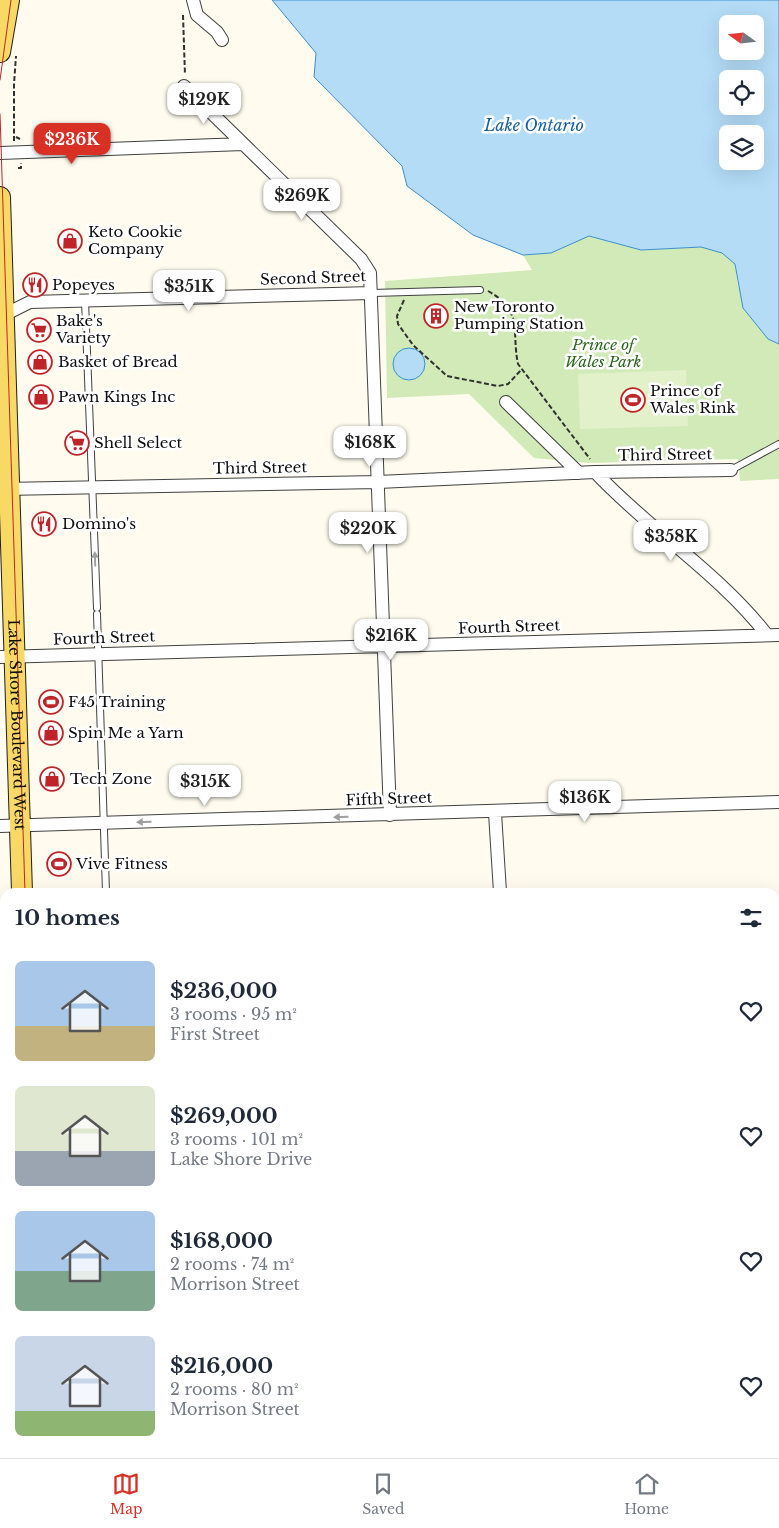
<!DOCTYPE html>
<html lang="en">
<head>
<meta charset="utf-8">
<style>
  :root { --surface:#fff; --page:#f2f2f3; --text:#1f2937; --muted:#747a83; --line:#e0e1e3; --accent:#d93025 }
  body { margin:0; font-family:"Libre Baskerville",serif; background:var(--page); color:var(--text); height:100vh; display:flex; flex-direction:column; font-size:19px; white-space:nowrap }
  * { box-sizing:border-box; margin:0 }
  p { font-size:16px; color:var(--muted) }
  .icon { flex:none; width:28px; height:28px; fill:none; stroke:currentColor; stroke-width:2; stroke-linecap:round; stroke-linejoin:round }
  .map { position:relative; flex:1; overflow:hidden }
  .side { position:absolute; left:0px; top:888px; width:780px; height:571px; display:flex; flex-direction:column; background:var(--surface); border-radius:15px 15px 0 0; box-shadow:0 5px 20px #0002 }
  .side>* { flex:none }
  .needle { width:32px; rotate:285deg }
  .buttons { position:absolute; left:719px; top:15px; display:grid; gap:10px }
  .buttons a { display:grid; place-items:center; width:45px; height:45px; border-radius:8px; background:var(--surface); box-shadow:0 5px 20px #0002; font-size:25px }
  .price { position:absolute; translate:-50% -42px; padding:0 11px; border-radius:10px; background:#fff; color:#222; font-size:16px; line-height:32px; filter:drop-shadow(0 1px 2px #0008) }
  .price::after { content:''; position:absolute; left:50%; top:30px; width:15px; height:11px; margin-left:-8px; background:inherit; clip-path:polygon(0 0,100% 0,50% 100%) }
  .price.on { background:var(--accent); color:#fff }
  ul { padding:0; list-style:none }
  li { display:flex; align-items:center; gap:15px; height:125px; padding:0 15px }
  li span { display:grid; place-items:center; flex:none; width:140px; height:100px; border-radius:8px; color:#555 }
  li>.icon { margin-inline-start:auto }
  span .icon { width:60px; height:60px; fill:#fffc; stroke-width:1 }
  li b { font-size:21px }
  h2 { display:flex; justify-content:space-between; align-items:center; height:60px; padding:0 15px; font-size:21px }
  .dock { display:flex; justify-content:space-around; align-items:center; height:70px; border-top:1px solid var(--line); background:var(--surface); font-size:14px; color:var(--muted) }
  .dock a { display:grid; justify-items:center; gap:2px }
  .dock .on { color:var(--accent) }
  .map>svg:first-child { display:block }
  .green { fill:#d1eab8 }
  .pitch { fill:#e2f1ca }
  .water { fill:#b4dcf7; stroke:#3a8fce; fill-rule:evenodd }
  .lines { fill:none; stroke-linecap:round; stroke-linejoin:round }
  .service-casing { stroke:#414141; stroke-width:8 }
  .minor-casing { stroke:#414141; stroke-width:14 }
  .secondary-casing { stroke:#303030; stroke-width:19 }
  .primary-casing { stroke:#1f1f1f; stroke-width:22 }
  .path { stroke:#303030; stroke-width:2; stroke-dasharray:5 2.5; stroke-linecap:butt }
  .service { stroke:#fff; stroke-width:6 }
  .minor { stroke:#fff; stroke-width:12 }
  .secondary { stroke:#fff8aa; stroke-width:18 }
  .primary { stroke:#f9d965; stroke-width:20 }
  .tram { stroke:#bf2528; stroke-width:1 }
  .oneway { fill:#9f9f9f }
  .labels { text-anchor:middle; stroke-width:5; stroke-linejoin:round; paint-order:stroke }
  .poi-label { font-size:15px; fill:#0e0e0e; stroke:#fff; text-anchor:start }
  .street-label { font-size:15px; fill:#0e0e0e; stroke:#fff }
  .park-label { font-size:15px; font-style:italic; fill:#2b671e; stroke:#fff }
  .water-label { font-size:16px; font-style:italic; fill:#1660a1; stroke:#fff }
</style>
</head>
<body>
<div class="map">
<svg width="779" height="1458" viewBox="0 0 779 1458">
  <rect width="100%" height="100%" fill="#fffcef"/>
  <path class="green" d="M588,236L641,250L701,247L722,253L735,264L738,285L768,339L779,344V479L740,481L738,459L588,463L534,458L469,394L387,398L385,281L532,270L523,255L552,253Z"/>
  <path class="pitch" d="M686,370L688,426L580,429L578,374Z"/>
  <path class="water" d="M272,0H779V344L768,339L743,308L735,264L722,253L701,247L641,250L589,236L551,253L523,255L473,235L407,186L402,166L314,77L316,53ZM728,24H755V51H728ZM728,79H755V106H728ZM728,134H755V161H728Z
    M393 364a16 16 0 1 1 32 0a16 16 0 1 1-32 0Z"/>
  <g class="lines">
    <g class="service-casing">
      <path id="service" d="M372,293L480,290
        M85,301L97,608
        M731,470L779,444
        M97,614L106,892
        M124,1454V1458"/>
    </g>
    <g class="minor-casing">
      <path id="minor" d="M193,0L197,15L217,32L222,40
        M184,86L361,259L370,273L390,815
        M0,153L243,144
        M0,317L30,302L372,293
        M506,402L579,473
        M595,472C648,529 720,574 767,635
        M4,489L378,482L595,472L731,470
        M0,657L779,635
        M495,813L500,892
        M0,826L779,802
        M775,970H779
        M0,994L5,993
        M775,1136H779
        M775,1309H779
        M0,1333H5
        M518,1454V1458"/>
    </g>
    <g class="secondary-casing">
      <path id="secondary" d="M0,1161L5,1160"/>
    </g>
    <g class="primary-casing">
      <g id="primary">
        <path d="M0,52L9,0"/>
        <path id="s1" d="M0,197L22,892"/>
        <path d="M40,1454L41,1458"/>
      </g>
    </g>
    <path class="path" d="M183,15L185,75
      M16,137L20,139
      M14,141V84L16,56
      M18,168H21V163
      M488,291C524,311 511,330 518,364L590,459
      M404,300L397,316L398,324L413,345L447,376L498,386L508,384L522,369"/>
    <use href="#service" class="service"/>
    <use href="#minor" class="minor"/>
    <use href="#secondary" class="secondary"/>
    <use href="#primary" class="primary"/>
    <path class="tram" d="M0,80L11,0
      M0,114L25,892
      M43,1454V1458"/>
  </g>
  <defs><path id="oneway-solid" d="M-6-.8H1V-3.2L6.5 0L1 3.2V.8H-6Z" transform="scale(1.25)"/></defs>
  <g class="oneway">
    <use href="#oneway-solid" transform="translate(95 559) rotate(-92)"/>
    <use href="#oneway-solid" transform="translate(341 817) rotate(178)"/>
    <use href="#oneway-solid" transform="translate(144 822) rotate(178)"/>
  </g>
  <defs>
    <g id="shop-ring" transform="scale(1.25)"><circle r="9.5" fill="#fff" stroke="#bf2528" stroke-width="1.5"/><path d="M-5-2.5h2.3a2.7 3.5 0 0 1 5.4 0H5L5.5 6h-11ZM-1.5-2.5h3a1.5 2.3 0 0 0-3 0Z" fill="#bf2528"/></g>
    <g id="restaurant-ring" transform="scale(1.25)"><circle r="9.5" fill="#fff" stroke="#bf2528" stroke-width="1.5"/><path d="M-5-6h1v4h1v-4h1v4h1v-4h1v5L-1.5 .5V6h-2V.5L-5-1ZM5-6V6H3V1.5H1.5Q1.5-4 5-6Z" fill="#bf2528"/></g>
    <g id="building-ring" transform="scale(1.25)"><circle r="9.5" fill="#fff" stroke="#bf2528" stroke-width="1.5"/><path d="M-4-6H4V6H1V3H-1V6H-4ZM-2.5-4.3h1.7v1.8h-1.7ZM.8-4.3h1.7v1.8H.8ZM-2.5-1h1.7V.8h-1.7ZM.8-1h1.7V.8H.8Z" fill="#bf2528"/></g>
    <g id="supermarket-ring" transform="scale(1.25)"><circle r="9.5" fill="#fff" stroke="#bf2528" stroke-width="1.5"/><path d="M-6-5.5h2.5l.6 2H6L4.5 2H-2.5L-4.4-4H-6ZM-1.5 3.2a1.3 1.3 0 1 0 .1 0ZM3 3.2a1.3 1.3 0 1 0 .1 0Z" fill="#bf2528"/></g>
    <g id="stadium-ring" transform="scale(1.25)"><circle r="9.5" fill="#fff" stroke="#bf2528" stroke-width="1.5"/><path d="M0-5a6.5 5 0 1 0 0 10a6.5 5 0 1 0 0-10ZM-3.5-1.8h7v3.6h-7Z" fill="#bf2528"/></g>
  </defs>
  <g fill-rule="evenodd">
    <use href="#shop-ring" x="70" y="241"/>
    <use href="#restaurant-ring" x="35" y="285"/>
    <use href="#building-ring" x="436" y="316"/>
    <use href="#supermarket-ring" x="39" y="330"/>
    <use href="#shop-ring" x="40" y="362"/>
    <use href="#shop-ring" x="41" y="397"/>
    <use href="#stadium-ring" x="633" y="400"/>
    <use href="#supermarket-ring" x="77" y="443"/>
    <use href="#restaurant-ring" x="44" y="524"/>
    <use href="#stadium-ring" x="51" y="702"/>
    <use href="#shop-ring" x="51" y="733"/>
    <use href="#shop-ring" x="52" y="779"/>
    <use href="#stadium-ring" x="59" y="864"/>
  </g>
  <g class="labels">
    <g class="poi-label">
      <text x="88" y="237">Keto Cookie<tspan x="88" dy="17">Company</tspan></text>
      <text x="52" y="290">Popeyes</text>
      <text x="454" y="312">New Toronto<tspan x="454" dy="17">Pumping Station</tspan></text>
      <text x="56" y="326">Bake's<tspan x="56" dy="17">Variety</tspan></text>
      <text x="58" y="367">Basket of Bread</text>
      <text x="650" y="396">Prince of<tspan x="650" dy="17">Wales Rink</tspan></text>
      <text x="58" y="402">Pawn Kings Inc</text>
      <text x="94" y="448">Shell Select</text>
      <text x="62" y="529">Domino's</text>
      <text x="68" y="707">F45 Training</text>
      <text x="68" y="738">Spin Me a Yarn</text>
      <text x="70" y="784">Tech Zone</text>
      <text x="76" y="869">Vive Fitness</text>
    </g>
    <g class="street-label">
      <text transform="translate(313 278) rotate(-2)" y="5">Second Street</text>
      <text transform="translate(665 455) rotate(-1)" y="5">Third Street</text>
      <text transform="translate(260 468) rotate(-1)" y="5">Third Street</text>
      <text transform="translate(509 627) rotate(-2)" y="5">Fourth Street</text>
      <text transform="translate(104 638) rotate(-2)" y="5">Fourth Street</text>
      <text dy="5" stroke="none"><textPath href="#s1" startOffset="528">Lake Shore Boulevard West</textPath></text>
      <text transform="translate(389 799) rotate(-2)" y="5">Fifth Street</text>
    </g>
    <g class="park-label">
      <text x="603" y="350">Prince of<tspan x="603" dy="17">Wales Park</tspan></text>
    </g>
    <g class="water-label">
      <text x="534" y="131">Lake Ontario</text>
    </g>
  </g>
</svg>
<div class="buttons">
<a><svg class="needle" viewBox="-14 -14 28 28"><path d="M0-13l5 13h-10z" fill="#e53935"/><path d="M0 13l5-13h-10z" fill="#747a83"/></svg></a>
<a><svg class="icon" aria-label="locate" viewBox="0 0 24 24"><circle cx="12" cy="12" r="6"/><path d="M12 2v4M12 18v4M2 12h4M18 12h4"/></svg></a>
<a><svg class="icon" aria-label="layers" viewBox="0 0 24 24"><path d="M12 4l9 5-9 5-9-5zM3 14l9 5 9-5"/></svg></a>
</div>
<b class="price" style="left:204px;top:125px">$129K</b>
<b class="price on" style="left:72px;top:165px">$236K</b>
<b class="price" style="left:302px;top:221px">$269K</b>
<b class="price" style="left:189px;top:312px">$351K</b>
<b class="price" style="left:370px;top:468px">$168K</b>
<b class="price" style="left:368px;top:554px">$220K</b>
<b class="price" style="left:671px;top:562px">$358K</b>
<b class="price" style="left:391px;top:661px">$216K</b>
<b class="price" style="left:205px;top:807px">$315K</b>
<b class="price" style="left:585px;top:823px">$136K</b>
<section class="side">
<h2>10 homes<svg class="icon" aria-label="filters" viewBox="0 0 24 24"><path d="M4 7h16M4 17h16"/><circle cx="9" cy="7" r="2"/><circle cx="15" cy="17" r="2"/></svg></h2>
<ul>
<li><span style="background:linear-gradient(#a9c7e8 65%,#c2b280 0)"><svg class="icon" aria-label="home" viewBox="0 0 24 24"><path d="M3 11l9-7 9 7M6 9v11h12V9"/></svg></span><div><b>$236,000</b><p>3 rooms · 95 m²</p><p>First Street</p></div><svg class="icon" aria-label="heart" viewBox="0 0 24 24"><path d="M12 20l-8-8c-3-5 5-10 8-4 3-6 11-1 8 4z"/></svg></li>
<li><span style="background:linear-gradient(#dfe7d0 65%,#9aa5b1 0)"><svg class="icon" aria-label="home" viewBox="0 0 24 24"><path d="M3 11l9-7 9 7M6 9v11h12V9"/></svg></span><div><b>$269,000</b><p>3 rooms · 101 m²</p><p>Lake Shore Drive</p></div><svg class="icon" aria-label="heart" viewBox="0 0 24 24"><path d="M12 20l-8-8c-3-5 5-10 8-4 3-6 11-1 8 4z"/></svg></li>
<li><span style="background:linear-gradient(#a9c7e8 60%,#7fa58c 0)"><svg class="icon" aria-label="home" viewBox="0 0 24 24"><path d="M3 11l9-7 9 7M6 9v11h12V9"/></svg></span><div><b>$168,000</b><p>2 rooms · 74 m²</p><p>Morrison Street</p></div><svg class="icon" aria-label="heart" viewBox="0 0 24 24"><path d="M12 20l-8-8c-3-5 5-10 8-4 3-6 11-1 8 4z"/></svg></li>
<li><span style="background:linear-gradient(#c9d6e8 75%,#8fb573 0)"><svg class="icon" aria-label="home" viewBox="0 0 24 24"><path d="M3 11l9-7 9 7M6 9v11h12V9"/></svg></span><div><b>$216,000</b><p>2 rooms · 80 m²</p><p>Morrison Street</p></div><svg class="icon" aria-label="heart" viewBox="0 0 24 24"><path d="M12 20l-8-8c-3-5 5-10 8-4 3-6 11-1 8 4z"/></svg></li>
</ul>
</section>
</div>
<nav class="dock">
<a class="on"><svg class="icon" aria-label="map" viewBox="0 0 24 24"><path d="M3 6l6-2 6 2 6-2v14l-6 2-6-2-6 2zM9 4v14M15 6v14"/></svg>Map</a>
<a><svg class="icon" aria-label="saved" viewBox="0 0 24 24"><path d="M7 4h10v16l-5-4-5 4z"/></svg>Saved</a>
<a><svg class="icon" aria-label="home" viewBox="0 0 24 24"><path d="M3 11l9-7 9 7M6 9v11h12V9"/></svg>Home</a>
</nav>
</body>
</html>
